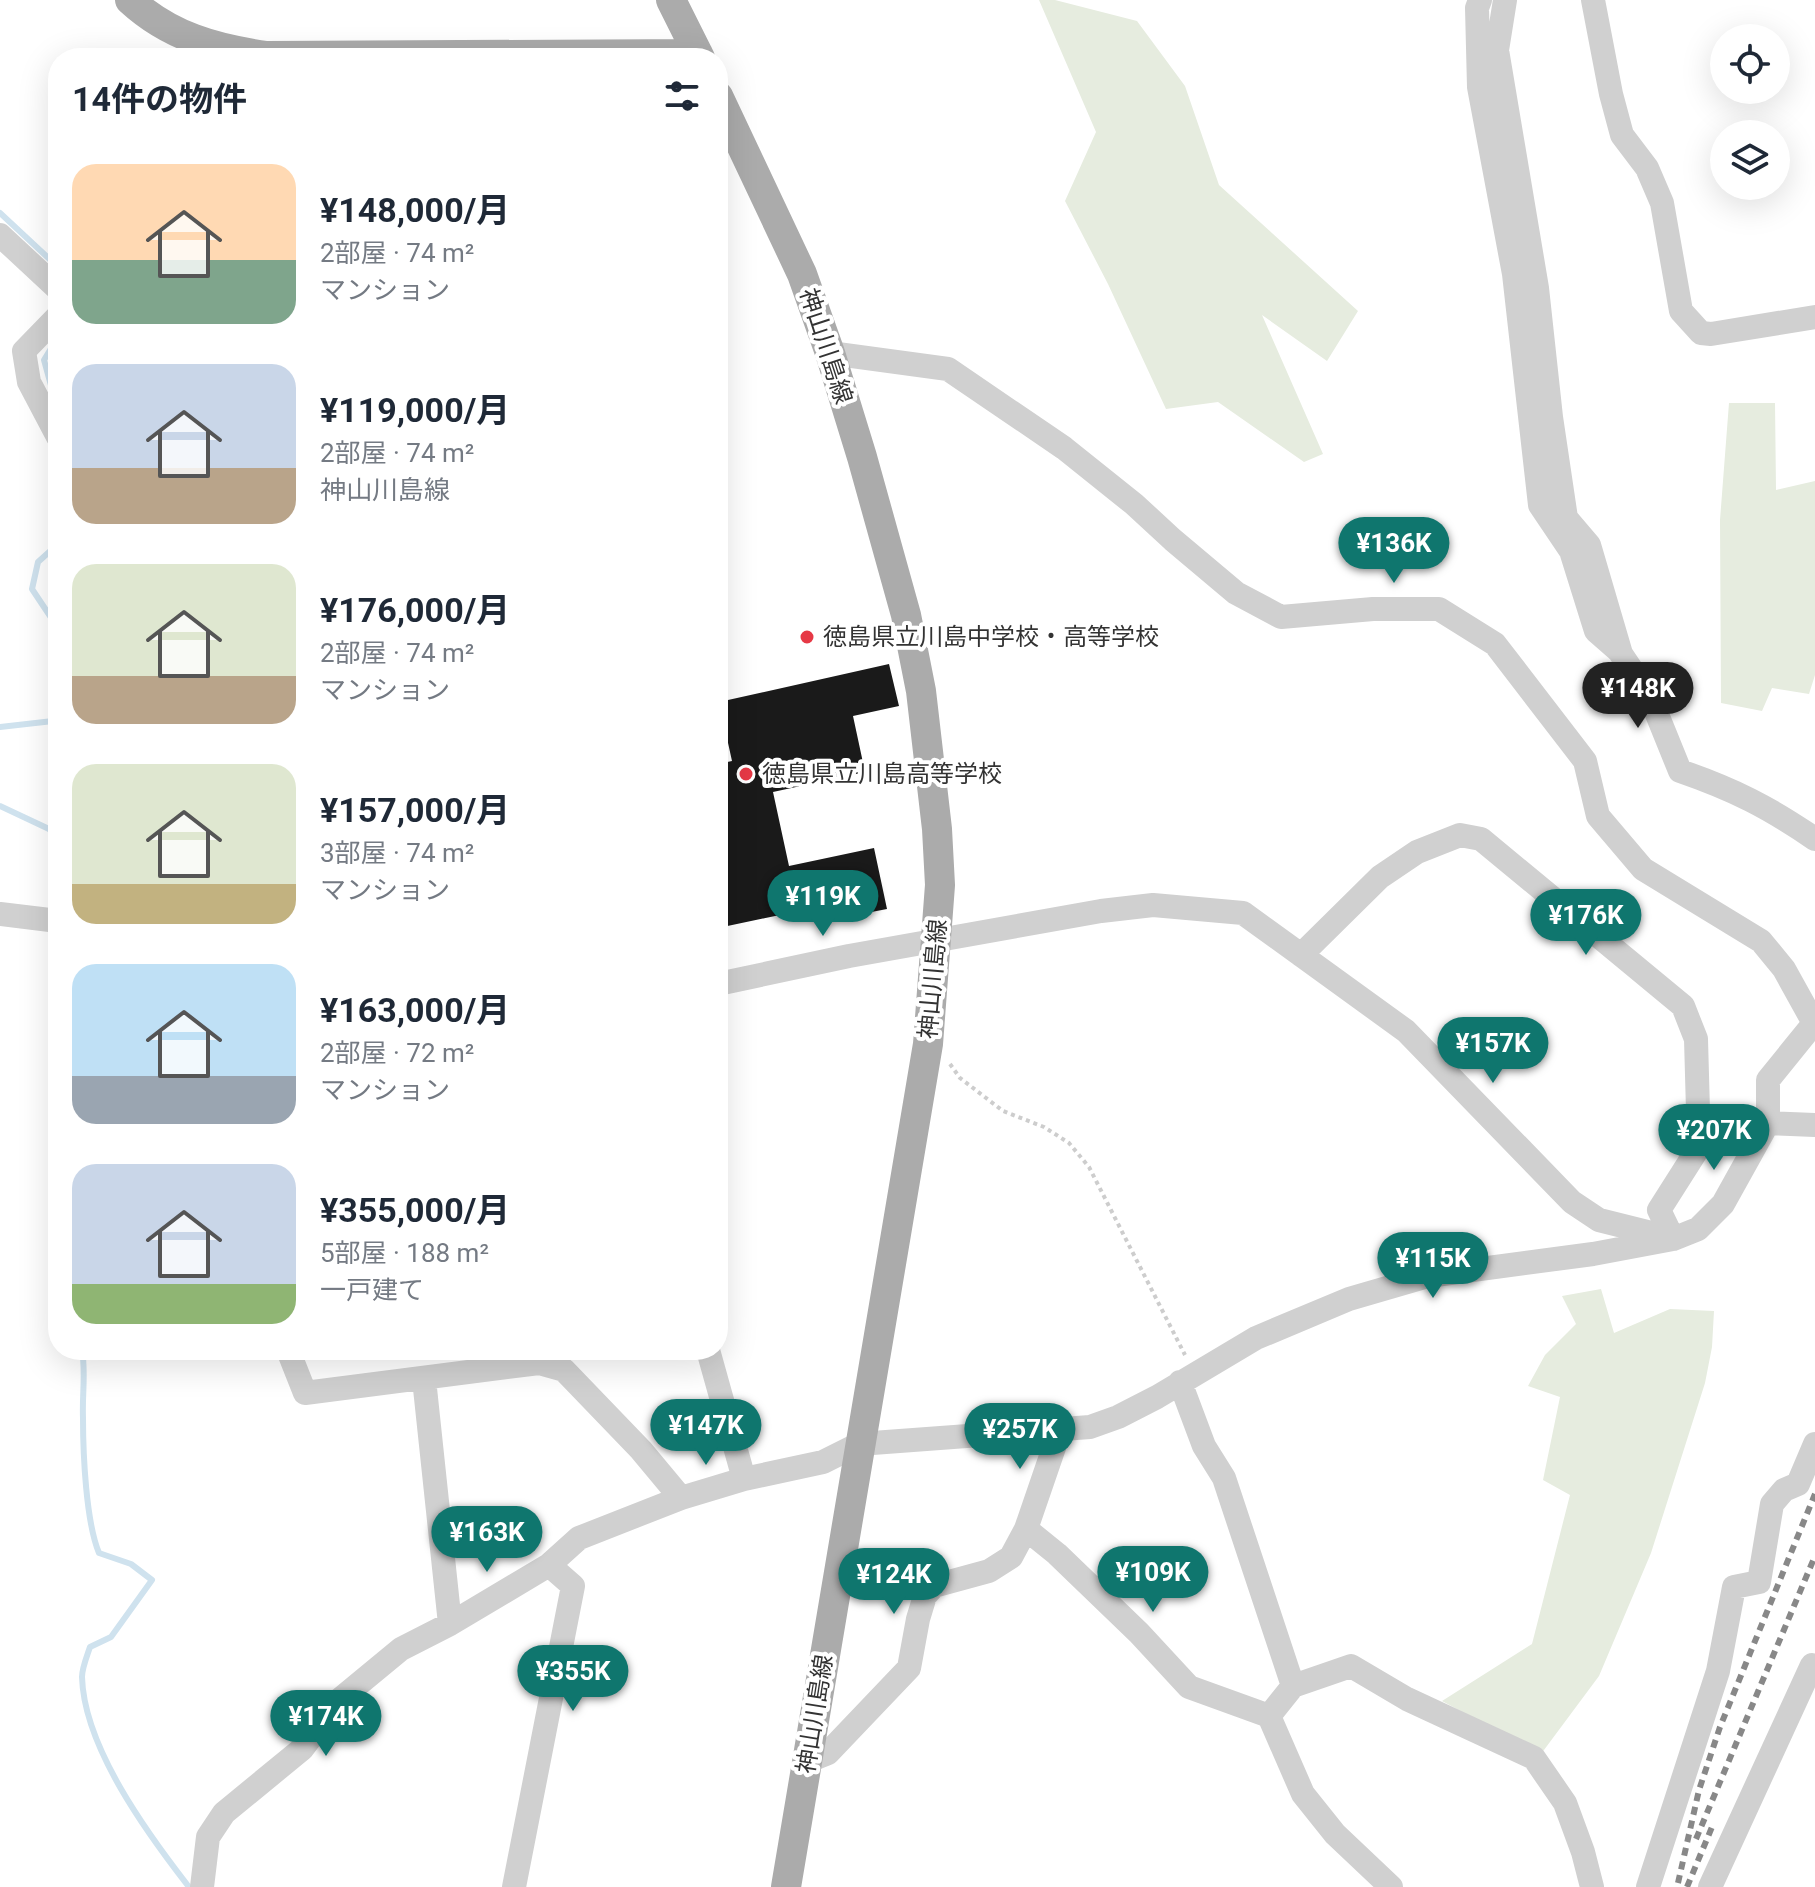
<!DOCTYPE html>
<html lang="ja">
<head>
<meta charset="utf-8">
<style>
  :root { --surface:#fff; --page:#f6f6f7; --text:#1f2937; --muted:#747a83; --accent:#0f766e }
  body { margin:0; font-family:Roboto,"Noto Sans JP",sans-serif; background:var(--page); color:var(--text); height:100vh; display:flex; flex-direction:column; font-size:30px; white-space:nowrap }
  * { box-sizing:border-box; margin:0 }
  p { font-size:26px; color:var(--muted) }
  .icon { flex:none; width:44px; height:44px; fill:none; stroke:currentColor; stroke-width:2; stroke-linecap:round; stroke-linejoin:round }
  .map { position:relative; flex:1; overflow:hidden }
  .sheet { position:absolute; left:48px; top:48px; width:680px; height:1312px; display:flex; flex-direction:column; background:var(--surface); border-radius:32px; box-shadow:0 8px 32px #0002 }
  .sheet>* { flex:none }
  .fabs { position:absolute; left:1710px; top:24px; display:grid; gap:16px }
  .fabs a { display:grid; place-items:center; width:80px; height:80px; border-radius:50%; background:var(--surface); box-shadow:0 8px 32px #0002; font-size:40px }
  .price { position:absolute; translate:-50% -68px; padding:0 18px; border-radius:28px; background:var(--accent); color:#fff; font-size:26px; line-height:52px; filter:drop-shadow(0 2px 4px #0008) }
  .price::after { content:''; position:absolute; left:50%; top:48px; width:24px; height:18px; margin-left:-12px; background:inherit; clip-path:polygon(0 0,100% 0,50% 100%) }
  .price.active { background:#222; color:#fff }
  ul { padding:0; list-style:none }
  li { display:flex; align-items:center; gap:24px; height:200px; padding:0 24px }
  li span { display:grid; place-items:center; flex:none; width:224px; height:160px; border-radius:24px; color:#555 }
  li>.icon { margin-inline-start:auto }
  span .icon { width:96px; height:96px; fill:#fffc; stroke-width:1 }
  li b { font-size:34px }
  h2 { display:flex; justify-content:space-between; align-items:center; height:96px; padding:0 24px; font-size:34px }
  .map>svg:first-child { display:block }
  .green { fill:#e6ecdf }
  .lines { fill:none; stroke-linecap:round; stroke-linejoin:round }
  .stream { stroke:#cfe2ee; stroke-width:6 }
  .building { fill:#1a1a1a }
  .path { stroke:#cdcdcd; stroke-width:4; stroke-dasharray:4 4; stroke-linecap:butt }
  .minor { stroke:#d0d0d0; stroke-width:24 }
  .major { stroke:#ababab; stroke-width:30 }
  .rail { stroke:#888; stroke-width:6; stroke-dasharray:8 6; stroke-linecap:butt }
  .poi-dot { fill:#e63946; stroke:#fff; stroke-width:3 }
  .labels { text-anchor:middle; stroke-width:8; stroke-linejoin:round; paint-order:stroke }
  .street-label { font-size:24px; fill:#333; stroke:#fff }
  .poi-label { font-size:24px; fill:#333; stroke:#fff; text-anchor:start }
</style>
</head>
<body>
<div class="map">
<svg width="1815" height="1887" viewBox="0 0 1815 1887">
  <rect width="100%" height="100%" fill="#fff"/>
  <path class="green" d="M1039,0H1055L1137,21L1185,86L1219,185L1358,311L1327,361L1262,315L1323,454L1304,462L1218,402L1166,409L1108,284L1065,201L1096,132Z
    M1729,403H1775L1776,490L1815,481V675L1809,694L1772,688L1762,711L1721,703L1720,520Z
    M1601,1289L1614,1333L1670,1309L1714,1311L1712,1347L1705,1383L1651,1553L1599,1676L1541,1754L1442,1701L1532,1644L1570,1495L1543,1480L1560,1397L1528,1386L1545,1355L1576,1324L1562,1296Z"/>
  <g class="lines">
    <path class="stream" d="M0,213L58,267
      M58,337L44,360L52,389L58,400
      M58,544L38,562L32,589L58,628
      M0,727L53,721L58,717
      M0,806L49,829L58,839
      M82,1350C86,1373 82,1394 83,1418C83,1454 86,1522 99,1553L131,1564L152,1580L111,1637L90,1647C87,1656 82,1668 82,1677C84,1747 147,1833 189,1887"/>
  </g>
  <path class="building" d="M889,664L899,706L853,716L865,772L773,792L789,866L874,848L887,909L835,919L832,904L718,928V881L721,880L718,864V764L732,761L719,702Z"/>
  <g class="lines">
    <path class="path" d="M950,1064L960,1078L1003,1111L1044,1127L1069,1143L1089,1167L1185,1355"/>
    <path class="minor" d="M1480,0L1477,8L1479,87L1514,274L1540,505L1571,551L1596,631L1620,652
      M1505,0L1497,50L1537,288L1551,417L1566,518L1589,545L1621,654L1650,697L1680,771C1735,790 1768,807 1815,839
      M1593,0L1611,94L1622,135L1647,168L1662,203L1681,311L1701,333L1711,334L1815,317
      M0,235L58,289
      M58,316L24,351L29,382L58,437
      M830,353L948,369L1064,448L1134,504L1173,540L1236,593L1281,617L1373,609H1439L1495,644L1585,761L1598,816L1643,869L1761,941L1784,969L1815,1025
      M0,914L58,921
      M1301,955L1380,877L1417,852L1460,835L1481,839L1683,1006L1696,1039L1699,1147L1659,1210L1673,1239
      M718,984L849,956L1101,911L1153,905L1243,913L1406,1031L1572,1202L1599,1220L1663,1236
      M1768,1123L1815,1125
      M288,1350L305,1393L539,1363L564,1370L641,1450L681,1498
      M708,1350L744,1479
      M424,1379L450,1624
      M1180,1382L1204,1446L1224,1478L1293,1686
      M1026,1529L1057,1554L1139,1633L1189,1687L1269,1716L1303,1794L1335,1834L1391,1887
      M1269,1716L1293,1686L1351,1666L1407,1699L1534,1758L1565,1803L1583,1852L1592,1887
      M808,1761L828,1753L909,1668L918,1619L925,1596L934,1586L989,1571L1011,1557L1026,1529L1060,1430
      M202,1887L208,1837L224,1813L302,1749L338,1701L401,1649L450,1624L549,1565L579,1538L681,1498L744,1479L823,1462L859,1444L1090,1427L1118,1417L1157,1397L1256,1338L1349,1299L1428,1276L1593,1254L1673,1239L1698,1229L1723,1204L1768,1123V1080L1815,1022
      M514,1887L573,1586L549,1565
      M1648,1887L1718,1671L1734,1587L1759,1582L1772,1504L1784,1490L1798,1484L1815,1444
      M1710,1887L1812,1665L1815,1666"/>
    <path class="major" d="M130,0C169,36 215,49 267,56L698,54
      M671,0L700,58
      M718,96L802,274L830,353L862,457L906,615L921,691L937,829L940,885L928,1044L786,1887"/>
    <path class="rail" d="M1696,1839L1815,1556
      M1678,1883L1699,1790L1720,1727L1815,1494
      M1687,1887L1712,1827"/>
  </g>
  <g class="poi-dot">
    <circle cx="807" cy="637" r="8"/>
    <circle cx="746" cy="774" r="8"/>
  </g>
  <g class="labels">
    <g class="street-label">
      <text transform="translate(826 346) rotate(72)" y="8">神山川島線</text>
      <text transform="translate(933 979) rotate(-85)" y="8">神山川島線</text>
      <text transform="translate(815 1714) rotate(-81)" y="8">神山川島線</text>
    </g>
    <g class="poi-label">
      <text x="823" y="645">徳島県立川島中学校・高等学校</text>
      <text x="762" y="782">徳島県立川島高等学校</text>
    </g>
  </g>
</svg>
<div class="fabs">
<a><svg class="icon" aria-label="locate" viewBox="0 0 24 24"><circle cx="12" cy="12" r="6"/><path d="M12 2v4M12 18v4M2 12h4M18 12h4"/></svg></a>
<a><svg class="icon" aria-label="layers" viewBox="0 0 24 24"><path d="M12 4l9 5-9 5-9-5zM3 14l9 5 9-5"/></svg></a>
</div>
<b class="price" style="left:1394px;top:585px">¥136K</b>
<b class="price active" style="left:1638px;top:730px">¥148K</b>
<b class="price" style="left:823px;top:938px">¥119K</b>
<b class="price" style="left:1586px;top:957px">¥176K</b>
<b class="price" style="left:1493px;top:1085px">¥157K</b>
<b class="price" style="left:1714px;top:1172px">¥207K</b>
<b class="price" style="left:1433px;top:1300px">¥115K</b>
<b class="price" style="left:706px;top:1467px">¥147K</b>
<b class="price" style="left:1020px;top:1471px">¥257K</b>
<b class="price" style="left:487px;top:1574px">¥163K</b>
<b class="price" style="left:1153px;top:1614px">¥109K</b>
<b class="price" style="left:894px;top:1616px">¥124K</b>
<b class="price" style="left:573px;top:1713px">¥355K</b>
<b class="price" style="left:326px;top:1758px">¥174K</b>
<section class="sheet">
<h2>14件の物件<svg class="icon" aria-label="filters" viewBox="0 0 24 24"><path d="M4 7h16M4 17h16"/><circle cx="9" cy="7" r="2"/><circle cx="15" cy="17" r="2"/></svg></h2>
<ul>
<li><span style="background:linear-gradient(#ffd9b3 60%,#7fa58c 0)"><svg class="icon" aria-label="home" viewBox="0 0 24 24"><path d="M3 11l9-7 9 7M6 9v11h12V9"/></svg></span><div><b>¥148,000/月</b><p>2部屋 · 74 m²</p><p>マンション</p></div></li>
<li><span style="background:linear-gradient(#c9d6e8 65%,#b9a48a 0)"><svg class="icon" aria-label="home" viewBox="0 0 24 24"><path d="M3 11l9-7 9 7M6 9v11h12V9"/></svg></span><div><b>¥119,000/月</b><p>2部屋 · 74 m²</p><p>神山川島線</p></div></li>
<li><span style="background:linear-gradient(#dfe7d0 70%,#b9a48a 0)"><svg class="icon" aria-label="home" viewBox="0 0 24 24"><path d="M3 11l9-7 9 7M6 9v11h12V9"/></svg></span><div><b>¥176,000/月</b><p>2部屋 · 74 m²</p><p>マンション</p></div></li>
<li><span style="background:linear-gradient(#dfe7d0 75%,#c2b280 0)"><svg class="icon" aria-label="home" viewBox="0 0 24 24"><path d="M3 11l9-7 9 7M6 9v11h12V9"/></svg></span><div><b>¥157,000/月</b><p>3部屋 · 74 m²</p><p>マンション</p></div></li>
<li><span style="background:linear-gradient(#bfe0f5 70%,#9aa5b1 0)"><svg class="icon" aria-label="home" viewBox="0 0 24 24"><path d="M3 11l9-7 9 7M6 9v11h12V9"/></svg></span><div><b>¥163,000/月</b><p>2部屋 · 72 m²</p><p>マンション</p></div></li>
<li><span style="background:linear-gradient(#c9d6e8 75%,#8fb573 0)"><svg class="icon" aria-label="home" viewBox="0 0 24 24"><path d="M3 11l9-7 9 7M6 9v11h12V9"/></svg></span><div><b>¥355,000/月</b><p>5部屋 · 188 m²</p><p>一戸建て</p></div></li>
</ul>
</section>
</div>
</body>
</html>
